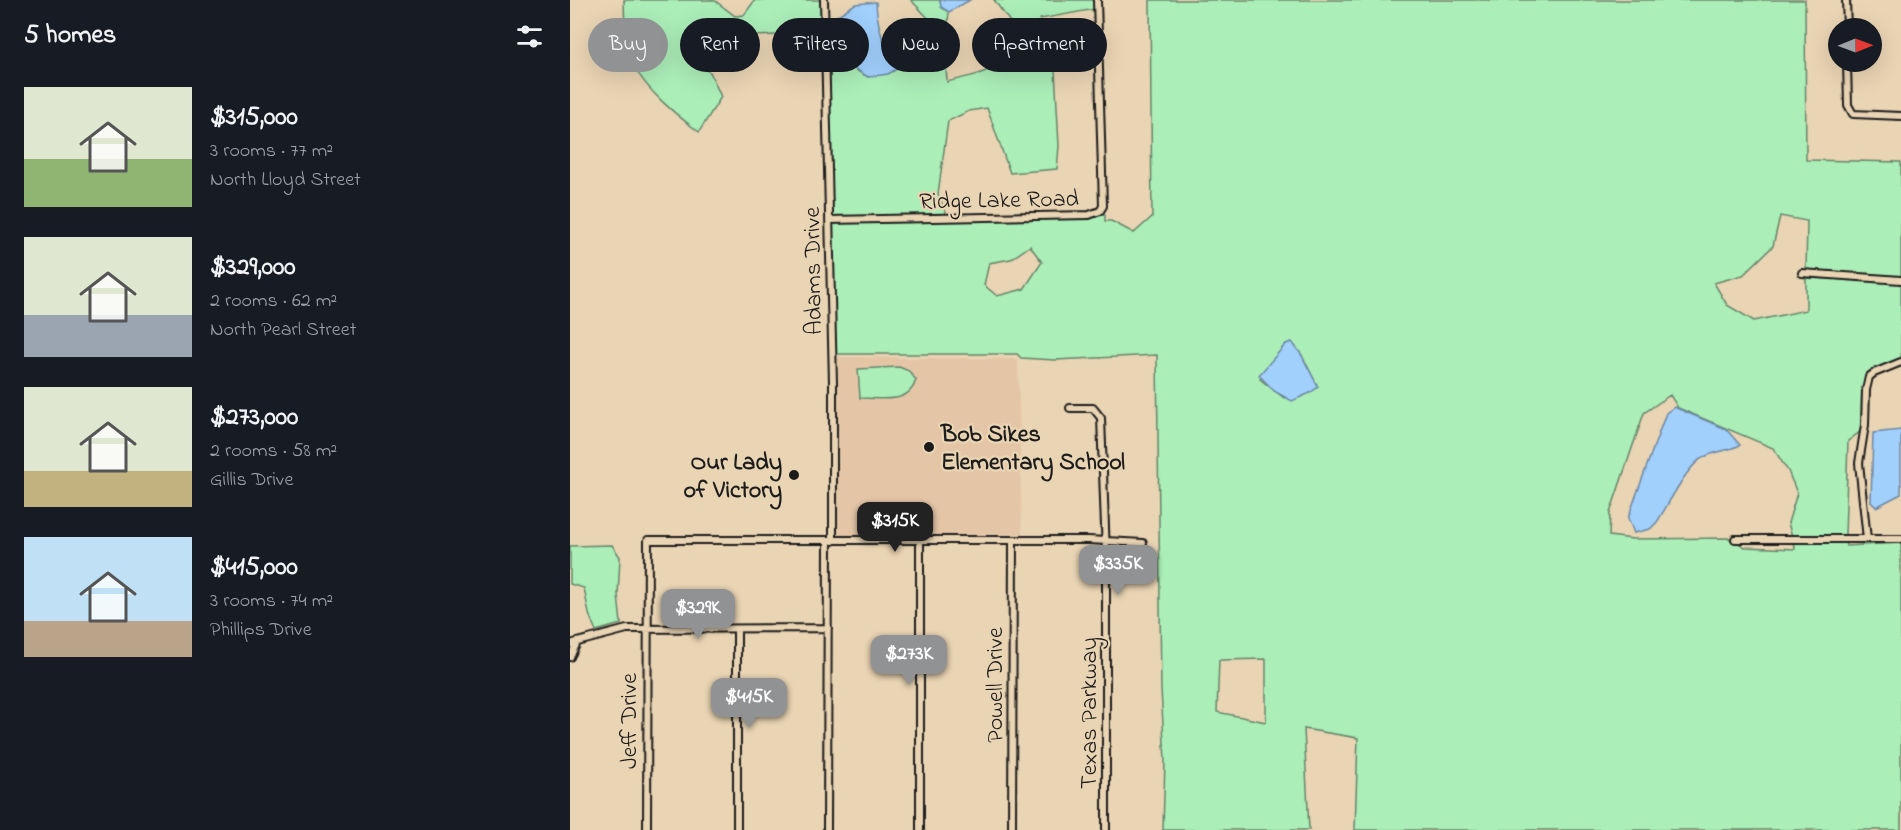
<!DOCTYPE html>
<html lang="en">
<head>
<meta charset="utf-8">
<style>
  :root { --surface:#171b24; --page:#242831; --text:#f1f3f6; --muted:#9ea1a6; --accent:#919294 }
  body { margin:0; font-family:"Indie Flower",sans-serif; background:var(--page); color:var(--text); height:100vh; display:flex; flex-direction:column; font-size:22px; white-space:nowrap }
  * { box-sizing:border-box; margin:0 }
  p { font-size:20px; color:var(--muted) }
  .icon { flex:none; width:33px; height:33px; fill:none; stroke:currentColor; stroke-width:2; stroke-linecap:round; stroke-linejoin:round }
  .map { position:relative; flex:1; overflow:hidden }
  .drawer { display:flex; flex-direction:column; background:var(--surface); width:570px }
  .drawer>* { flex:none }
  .banner { position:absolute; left:18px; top:18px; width:570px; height:54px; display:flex; gap:12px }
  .needle { width:39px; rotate:89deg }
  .fabs { position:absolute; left:1258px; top:18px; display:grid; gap:12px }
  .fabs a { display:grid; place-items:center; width:54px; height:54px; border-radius:50%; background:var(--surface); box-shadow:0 6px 24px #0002; font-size:30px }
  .price { position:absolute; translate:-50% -51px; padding:0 14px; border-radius:12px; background:var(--accent); color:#fff; font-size:20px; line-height:39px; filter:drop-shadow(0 2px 3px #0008) }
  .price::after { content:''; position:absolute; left:50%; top:36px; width:18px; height:14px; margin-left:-9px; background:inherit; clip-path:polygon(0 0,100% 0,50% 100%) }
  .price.current { background:#222; color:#fff }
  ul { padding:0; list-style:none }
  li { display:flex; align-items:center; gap:18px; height:150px; padding:0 24px }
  li span { display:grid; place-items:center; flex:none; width:168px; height:120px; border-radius:0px; color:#555 }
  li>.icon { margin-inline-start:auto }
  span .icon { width:72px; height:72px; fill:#fffc; stroke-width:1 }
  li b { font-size:26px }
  h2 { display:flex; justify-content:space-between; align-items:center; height:72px; padding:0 24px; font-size:26px }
  .pill { padding:0 21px; border-radius:27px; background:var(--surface); box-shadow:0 6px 24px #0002; font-size:21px; line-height:54px }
  .pill.current { background:var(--accent); color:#fff }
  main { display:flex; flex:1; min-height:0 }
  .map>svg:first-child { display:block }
  .built { fill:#e4c6a7 }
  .green { fill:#abeeb8; stroke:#64856a; stroke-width:1.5; fill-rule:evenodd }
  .water { fill:#a1d0fd; stroke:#6c88a3; stroke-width:1.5 }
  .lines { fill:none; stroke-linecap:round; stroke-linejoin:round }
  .minor-casing { stroke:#1c1c1c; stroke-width:10 }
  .minor { stroke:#e9d4b3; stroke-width:6 }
  .poi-dot { fill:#1c1c1c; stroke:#e9d4b3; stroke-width:2 }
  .labels { text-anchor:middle; stroke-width:4.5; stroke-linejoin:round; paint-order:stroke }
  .street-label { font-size:24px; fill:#1c1c1c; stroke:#e9d4b3 }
  .poi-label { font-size:24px; font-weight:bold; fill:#1c1c1c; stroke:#e9d4b3; text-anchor:start }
</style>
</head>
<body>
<main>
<section class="drawer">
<h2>5 homes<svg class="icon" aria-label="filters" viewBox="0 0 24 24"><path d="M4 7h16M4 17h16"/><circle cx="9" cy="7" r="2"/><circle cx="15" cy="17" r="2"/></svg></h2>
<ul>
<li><span style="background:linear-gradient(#dfe7d0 60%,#8fb573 0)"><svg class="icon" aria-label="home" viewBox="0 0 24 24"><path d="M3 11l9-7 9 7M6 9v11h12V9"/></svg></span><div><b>$315,000</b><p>3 rooms · 77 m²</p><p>North Lloyd Street</p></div></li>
<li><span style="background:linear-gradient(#dfe7d0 65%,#9aa5b1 0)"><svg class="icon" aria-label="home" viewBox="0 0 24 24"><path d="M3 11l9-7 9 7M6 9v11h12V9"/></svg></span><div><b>$329,000</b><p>2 rooms · 62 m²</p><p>North Pearl Street</p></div></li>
<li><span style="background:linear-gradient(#dfe7d0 70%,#c2b280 0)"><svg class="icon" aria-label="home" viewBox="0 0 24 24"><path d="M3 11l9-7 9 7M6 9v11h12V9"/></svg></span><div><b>$273,000</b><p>2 rooms · 58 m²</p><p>Gillis Drive</p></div></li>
<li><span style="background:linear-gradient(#bfe0f5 70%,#b9a48a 0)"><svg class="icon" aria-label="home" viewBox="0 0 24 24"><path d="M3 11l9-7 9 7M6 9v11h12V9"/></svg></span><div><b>$415,000</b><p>3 rooms · 74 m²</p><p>Phillips Drive</p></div></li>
</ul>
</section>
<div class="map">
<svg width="1331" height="830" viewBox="0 0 1331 830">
  <rect width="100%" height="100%" fill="#e9d4b3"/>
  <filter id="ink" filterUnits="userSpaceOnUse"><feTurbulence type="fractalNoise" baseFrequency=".0167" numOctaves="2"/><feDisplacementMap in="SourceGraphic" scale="12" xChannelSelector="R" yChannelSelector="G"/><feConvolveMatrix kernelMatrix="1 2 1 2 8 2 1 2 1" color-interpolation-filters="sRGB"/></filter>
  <g filter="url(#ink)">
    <path class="built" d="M268,357L448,359L452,534L267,536Z"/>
    <path class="green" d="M54,0H144L165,16L174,15L185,0H251L252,33L137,38L119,62L140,72L151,97L129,132C105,114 78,92 63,65C53,47 55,20 54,0Z
      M341,0H370L371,7L379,12L375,49L377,82C421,71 422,74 451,37L424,0H524L525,9L470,19L471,41L485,69L489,146L487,169L440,173L417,108L399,111L378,121L368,194L377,215L262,217L259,62L268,60L298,77L327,69L321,60L346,48L362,22Z
      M580,0H1235L1236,160L1331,162V277L1236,272L1237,221L1210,216L1203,246L1173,275L1144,283L1157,305L1184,321L1236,310V278L1331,282V358C1323,366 1314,364 1305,369C1285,380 1294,412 1291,431L1278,441L1275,536H1222L1218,523L1227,493L1218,471L1203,448L1108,408L1100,395L1074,413L1040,513L1039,536L1063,539L1159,538L1175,547L1225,549L1224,541H1275L1276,546L1331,543V830H785L788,738L734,729L739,830H593L595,761L591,689L587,355L485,360L451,358L447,354H268L265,357L262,223L535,215V221H541L564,233L582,217ZM460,246L472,262L454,289L427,296L414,285L419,263L441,259ZM722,343L731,354L748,387L714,398L690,379L716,344ZM696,659V722L647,712L649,660Z
      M329,367L339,371L346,380C339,405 312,398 290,398L288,369Z
      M42,545L50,557L48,595L51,624L26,631L19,614L14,588L0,584V546Z"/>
    <path class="water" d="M370,0H400L379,12L371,7Z
      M306,2C307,27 314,48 327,69L318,74L298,77L280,66L262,35L265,17L285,4Z
      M722,342L731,354L748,387L740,393L722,401L704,391L689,375L716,344Z
      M1104,407L1156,429L1170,445C1158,451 1146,451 1134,457C1117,465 1099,504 1087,522L1080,529L1064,533L1058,518L1096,413Z
      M1331,430V494L1306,507L1301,502L1303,433Z"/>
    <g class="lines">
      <g class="minor-casing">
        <path id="minor" d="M254,0L263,383V541
          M1276,0L1277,28
          M1277,62L1278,105L1283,114L1331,116
          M259,220L519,215L530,211L533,206L527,0
          M1232,273L1331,280
          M500,408H523L531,418L536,554V830
          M1165,539H1331
          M1297,539L1289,463L1295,425L1296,390L1299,377L1304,373L1331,362
          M0,644L57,629L258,628
          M0,657L7,643
          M77,830L78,540H518L573,543
          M167,830V629
          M257,830L258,541
          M350,830V541
          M442,830L443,540"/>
      </g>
      <use href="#minor" class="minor"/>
    </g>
  </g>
  <g class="poi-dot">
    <circle cx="359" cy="447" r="6"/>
    <circle cx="224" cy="475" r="6"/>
  </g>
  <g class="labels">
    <g class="street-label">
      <text transform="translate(429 199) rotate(-1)" y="8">Ridge Lake Road</text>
      <text transform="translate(242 271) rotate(-91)" y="8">Adams Drive</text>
      <text transform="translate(424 685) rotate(-90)" y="8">Powell Drive</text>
      <text transform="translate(518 713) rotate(-90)" y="8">Texas Parkway</text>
      <text transform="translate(58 721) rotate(-90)" y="8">Jeff Drive</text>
    </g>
    <g class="poi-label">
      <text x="371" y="441">Bob Sikes<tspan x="371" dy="28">Elementary School</tspan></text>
      <text x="212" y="469" text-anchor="end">Our Lady<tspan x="212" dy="28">of Victory</tspan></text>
    </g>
  </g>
</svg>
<div class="fabs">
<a><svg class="needle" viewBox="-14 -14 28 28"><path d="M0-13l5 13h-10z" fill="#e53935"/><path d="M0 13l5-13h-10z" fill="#9ea1a6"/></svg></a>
</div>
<b class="price current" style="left:325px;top:553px">$315K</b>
<b class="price" style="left:548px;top:596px">$335K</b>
<b class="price" style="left:128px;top:640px">$329K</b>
<b class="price" style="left:339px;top:686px">$273K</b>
<b class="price" style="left:179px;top:729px">$415K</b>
<div class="banner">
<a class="pill current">Buy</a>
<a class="pill">Rent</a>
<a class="pill">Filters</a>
<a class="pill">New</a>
<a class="pill">Apartment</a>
</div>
</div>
</main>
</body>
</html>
